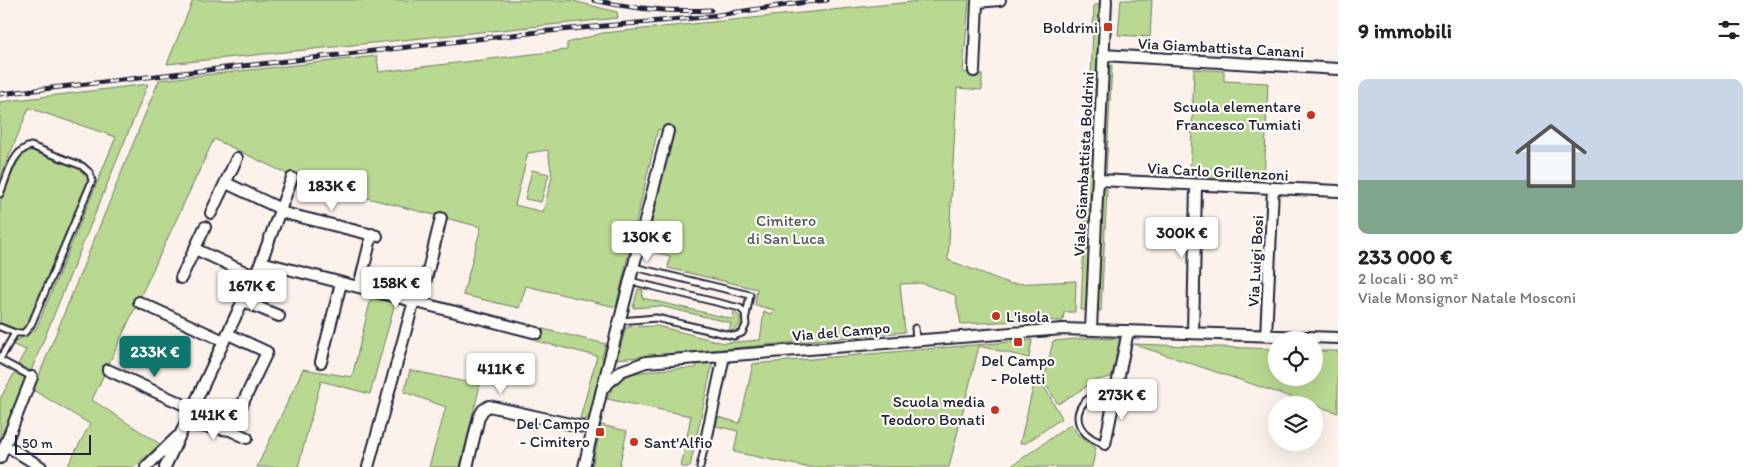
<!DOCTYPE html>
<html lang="it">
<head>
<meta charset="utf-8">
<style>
  :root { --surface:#fff; --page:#f2f2f2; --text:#222; --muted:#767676; --line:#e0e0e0; --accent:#0f766e }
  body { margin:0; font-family:Itim,sans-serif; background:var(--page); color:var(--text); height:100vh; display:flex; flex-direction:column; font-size:19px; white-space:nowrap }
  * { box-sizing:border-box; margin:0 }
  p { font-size:16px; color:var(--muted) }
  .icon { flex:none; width:28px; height:28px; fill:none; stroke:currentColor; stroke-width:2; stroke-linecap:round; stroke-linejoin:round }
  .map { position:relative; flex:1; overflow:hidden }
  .details { display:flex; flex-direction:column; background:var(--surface); width:425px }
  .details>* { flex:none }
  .tools { position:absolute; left:1268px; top:331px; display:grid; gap:10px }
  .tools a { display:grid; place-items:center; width:55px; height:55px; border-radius:50%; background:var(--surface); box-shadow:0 5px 20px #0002; font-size:25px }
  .scale { position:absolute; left:15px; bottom:12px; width:76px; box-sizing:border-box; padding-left:5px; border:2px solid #22223b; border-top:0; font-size:14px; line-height:18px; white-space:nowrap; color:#22223b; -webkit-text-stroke:4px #fdfcf7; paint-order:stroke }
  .price { position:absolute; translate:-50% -42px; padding:0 11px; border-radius:5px; background:#fff; color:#222; font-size:16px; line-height:32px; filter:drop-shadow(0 1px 2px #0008) }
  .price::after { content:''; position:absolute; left:50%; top:30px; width:15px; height:11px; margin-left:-8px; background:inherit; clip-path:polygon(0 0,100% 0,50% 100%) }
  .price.current { background:var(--accent); color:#fff }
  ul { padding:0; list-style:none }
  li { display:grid; align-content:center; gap:10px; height:265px; padding:0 20px }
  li+li { border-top:1px solid var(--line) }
  li span { display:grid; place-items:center; height:155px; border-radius:10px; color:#555 }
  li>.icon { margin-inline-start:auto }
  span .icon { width:90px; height:90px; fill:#fffc; stroke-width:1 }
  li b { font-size:21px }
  h2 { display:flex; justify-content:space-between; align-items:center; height:60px; padding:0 20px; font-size:21px }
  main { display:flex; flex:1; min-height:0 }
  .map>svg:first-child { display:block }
  .green { fill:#b9d891; stroke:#6e7d66; fill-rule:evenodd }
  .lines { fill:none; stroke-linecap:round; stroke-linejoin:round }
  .lane-casing { stroke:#22223b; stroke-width:9 }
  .street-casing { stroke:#22223b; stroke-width:14 }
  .lane { stroke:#fdfcf7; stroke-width:5 }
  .street { stroke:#fdfcf7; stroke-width:10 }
  .rail-casing { stroke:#22223b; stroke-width:5 }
  .rail { stroke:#fdfcf7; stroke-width:3; stroke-dasharray:9; stroke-linecap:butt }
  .poi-dot { fill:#c8321e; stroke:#fdfcf7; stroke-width:2 }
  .labels { text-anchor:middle; stroke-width:4.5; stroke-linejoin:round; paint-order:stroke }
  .poi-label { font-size:16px; fill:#22223b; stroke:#fdfcf7; text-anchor:end }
  .street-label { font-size:16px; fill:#22223b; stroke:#fdfcf7 }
  .park-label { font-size:16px; fill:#4f5955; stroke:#fdfcf7 }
</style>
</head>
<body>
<main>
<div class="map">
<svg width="1338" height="467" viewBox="0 0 1338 467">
  <rect width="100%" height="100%" fill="#fcf2eb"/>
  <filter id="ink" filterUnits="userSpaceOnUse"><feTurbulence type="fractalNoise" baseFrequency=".02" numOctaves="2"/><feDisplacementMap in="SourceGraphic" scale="10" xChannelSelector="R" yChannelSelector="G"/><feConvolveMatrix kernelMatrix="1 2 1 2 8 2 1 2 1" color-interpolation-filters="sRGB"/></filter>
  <g filter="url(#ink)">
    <path class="green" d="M193,0H569L617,12L618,18L167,64Z
      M931,0H969L963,72L982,74V90L957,88L948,260L1011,284L1076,281L1075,312H1064L1063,321L1036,320L961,324L955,295L921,283L900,284L905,332L617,359L626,327L657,326L724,343L760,340L764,312L772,314L774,310L755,305L757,289L668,268L670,256L645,250L673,134L658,129L616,307L526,286L519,308L463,295L481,227L304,182L214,139L92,400L160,444L135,467H67L90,424L33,390L159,80L377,56L379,72L567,50V43L603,33ZM548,150L552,177L543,212L515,205L528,153Z
      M1121,0H1152L1150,37L1118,35Z
      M1094,5H1101L1097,103H1090Z
      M1104,64L1112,65L1106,174H1100Z
      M1194,69L1224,71V81L1268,83L1264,184L1190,180Z
      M148,84L31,371L17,366L26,350L11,344L36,329L116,137L29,108L0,178V102Z
      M1088,146H1095L1091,226H1084Z
      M30,149L81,169L87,175L89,181L28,323L22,330H15L0,323V202L20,155L25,150Z
      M532,170L549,174L541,202L525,199Z
      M1099,189H1107L1101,311H1094Z
      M1084,239H1092L1088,310H1081Z
      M638,289L643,290L642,298L732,319L734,312L740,317V325L733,331H729L731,323L660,306L633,308Z
      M371,298L395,303L370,394L321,381L298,467H257L303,369L352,377Z
      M539,328L606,344L602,357L604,368L592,412L587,419L579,422L597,356L536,341Z
      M1089,338L1123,339L1111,377L1097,380L1058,404L1044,382L1053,341Z
      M1032,340L1029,358L979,346L949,467H806L734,452L738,431L716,426L718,417L740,423L753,364Z
      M1133,344L1276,349V378H1314V351H1338V413Z
      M713,361L690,467H681L691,416L607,399C611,390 616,382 625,377C639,369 678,369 696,368L697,362Z
      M410,370L480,385L460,467H429L446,407L404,392Z
      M15,372L27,379L0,449V399Z
      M1034,383H1042L1062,418L1026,443H1020Z
      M1071,424L1079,436L1096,448L1092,467H1010Z
      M601,425L627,431L619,467H592Z"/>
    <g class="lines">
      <g class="lane-casing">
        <path id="lane" d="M0,194C7,178 12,150 31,146L82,166L90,173L92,181L31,325L24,333H15L0,327
          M634,267L750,295L746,316
          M620,321L656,318L734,336L742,333L746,325L745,313L740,308L630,281
          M915,328L916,340
          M0,359L15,333
          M0,360L32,377
          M1105,444C1063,431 1073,391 1115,392
          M700,467L705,445"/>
      </g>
      <g class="street-casing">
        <path id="street" d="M1103,55L1338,69
          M974,71L977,2L1000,0
          M1098,180L1338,191
          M226,183L281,209
          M280,212L377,236
          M211,213L237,158
          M195,249L254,276
          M261,262L537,333
          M181,278L205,227
          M359,287L372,234
          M243,301L279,316
          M139,302L224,341
          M420,303L441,218
          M1091,329L1106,0
          M1193,333L1196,185
          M228,334L267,352L230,430
          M1266,336L1273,188
          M321,362L341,283
          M108,370L193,409
          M603,386L668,131
          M186,424L230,430L247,438
          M1105,444L1128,331
          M705,445L724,356
          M12,449L41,467
          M0,458L32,377
          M146,467L177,437
          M165,467L261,262L292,178
          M368,467L414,301
          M467,467L479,417L483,410L489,406L592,429
          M584,467L602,389L621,371L646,362L1063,329L1338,338"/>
      </g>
      <use href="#lane" class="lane"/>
      <use href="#street" class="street"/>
      <g class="rail-casing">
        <path id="rail" d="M594,0C632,9 672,12 711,10
          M806,2L827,0
          M0,94L538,32L704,17L813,1"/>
      </g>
      <use href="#rail" class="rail"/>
    </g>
  </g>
  <g class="poi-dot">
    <rect x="1103" y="22" width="10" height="10" rx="2.5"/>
    <circle cx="1311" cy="115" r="5"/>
    <circle cx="996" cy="316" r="5"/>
    <rect x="1013" y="337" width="10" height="10" rx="2.5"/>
    <circle cx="995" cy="410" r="5"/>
    <rect x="595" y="427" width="10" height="10" rx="2.5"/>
    <circle cx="634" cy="442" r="5"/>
  </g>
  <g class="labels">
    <g class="poi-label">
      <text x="1098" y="33">Boldrini</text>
      <text x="1301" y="112">Scuola elementare<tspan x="1301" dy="18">Francesco Tumiati</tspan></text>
      <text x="1006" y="322" text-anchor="start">L'isola</text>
      <text x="1018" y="366" text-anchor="middle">Del Campo<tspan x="1018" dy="18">- Poletti</tspan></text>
      <text x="985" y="407">Scuola media<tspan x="985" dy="18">Teodoro Bonati</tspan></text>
      <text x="590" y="429">Del Campo<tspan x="590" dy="18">- Cimitero</tspan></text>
      <text x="644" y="448" text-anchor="start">Sant'Alfio</text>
    </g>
    <g class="street-label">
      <text transform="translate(1221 47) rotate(3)" y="6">Via Giambattista Canani</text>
      <text transform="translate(1083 164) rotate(-87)" y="6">Viale Giambattista Boldrini</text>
      <text transform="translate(1218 171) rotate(3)" y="6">Via Carlo Grillenzoni</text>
      <text transform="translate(1255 261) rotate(-87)" y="6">Via Luigi Bosi</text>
      <text transform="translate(841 331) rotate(-5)" y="6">Via del Campo</text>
    </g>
    <g class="park-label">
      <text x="786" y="226">Cimitero<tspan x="786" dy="18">di San Luca</tspan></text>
    </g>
  </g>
</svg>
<div class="tools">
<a><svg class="icon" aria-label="locate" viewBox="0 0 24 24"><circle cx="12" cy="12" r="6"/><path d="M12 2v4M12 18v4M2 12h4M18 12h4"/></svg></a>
<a><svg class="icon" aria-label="layers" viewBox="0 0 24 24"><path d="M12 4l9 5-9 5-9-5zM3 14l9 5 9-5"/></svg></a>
</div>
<div class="scale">50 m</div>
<b class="price" style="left:332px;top:212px">183K €</b>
<b class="price" style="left:1182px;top:259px">300K €</b>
<b class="price" style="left:647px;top:263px">130K €</b>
<b class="price" style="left:396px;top:309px">158K €</b>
<b class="price" style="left:252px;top:312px">167K €</b>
<b class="price current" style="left:155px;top:378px">233K €</b>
<b class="price" style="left:501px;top:395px">411K €</b>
<b class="price" style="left:1122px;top:421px">273K €</b>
<b class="price" style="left:214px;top:441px">141K €</b>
</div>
<section class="details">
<h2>9 immobili<svg class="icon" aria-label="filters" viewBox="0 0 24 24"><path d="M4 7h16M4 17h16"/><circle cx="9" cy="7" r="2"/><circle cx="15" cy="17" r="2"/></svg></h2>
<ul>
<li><span style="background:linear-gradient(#c9d6e8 65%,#7fa58c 0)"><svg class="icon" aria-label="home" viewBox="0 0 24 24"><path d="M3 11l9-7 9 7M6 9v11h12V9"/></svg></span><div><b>233 000 €</b><p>2 locali · 80 m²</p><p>Viale Monsignor Natale Mosconi</p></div></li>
</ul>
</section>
</main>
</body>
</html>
